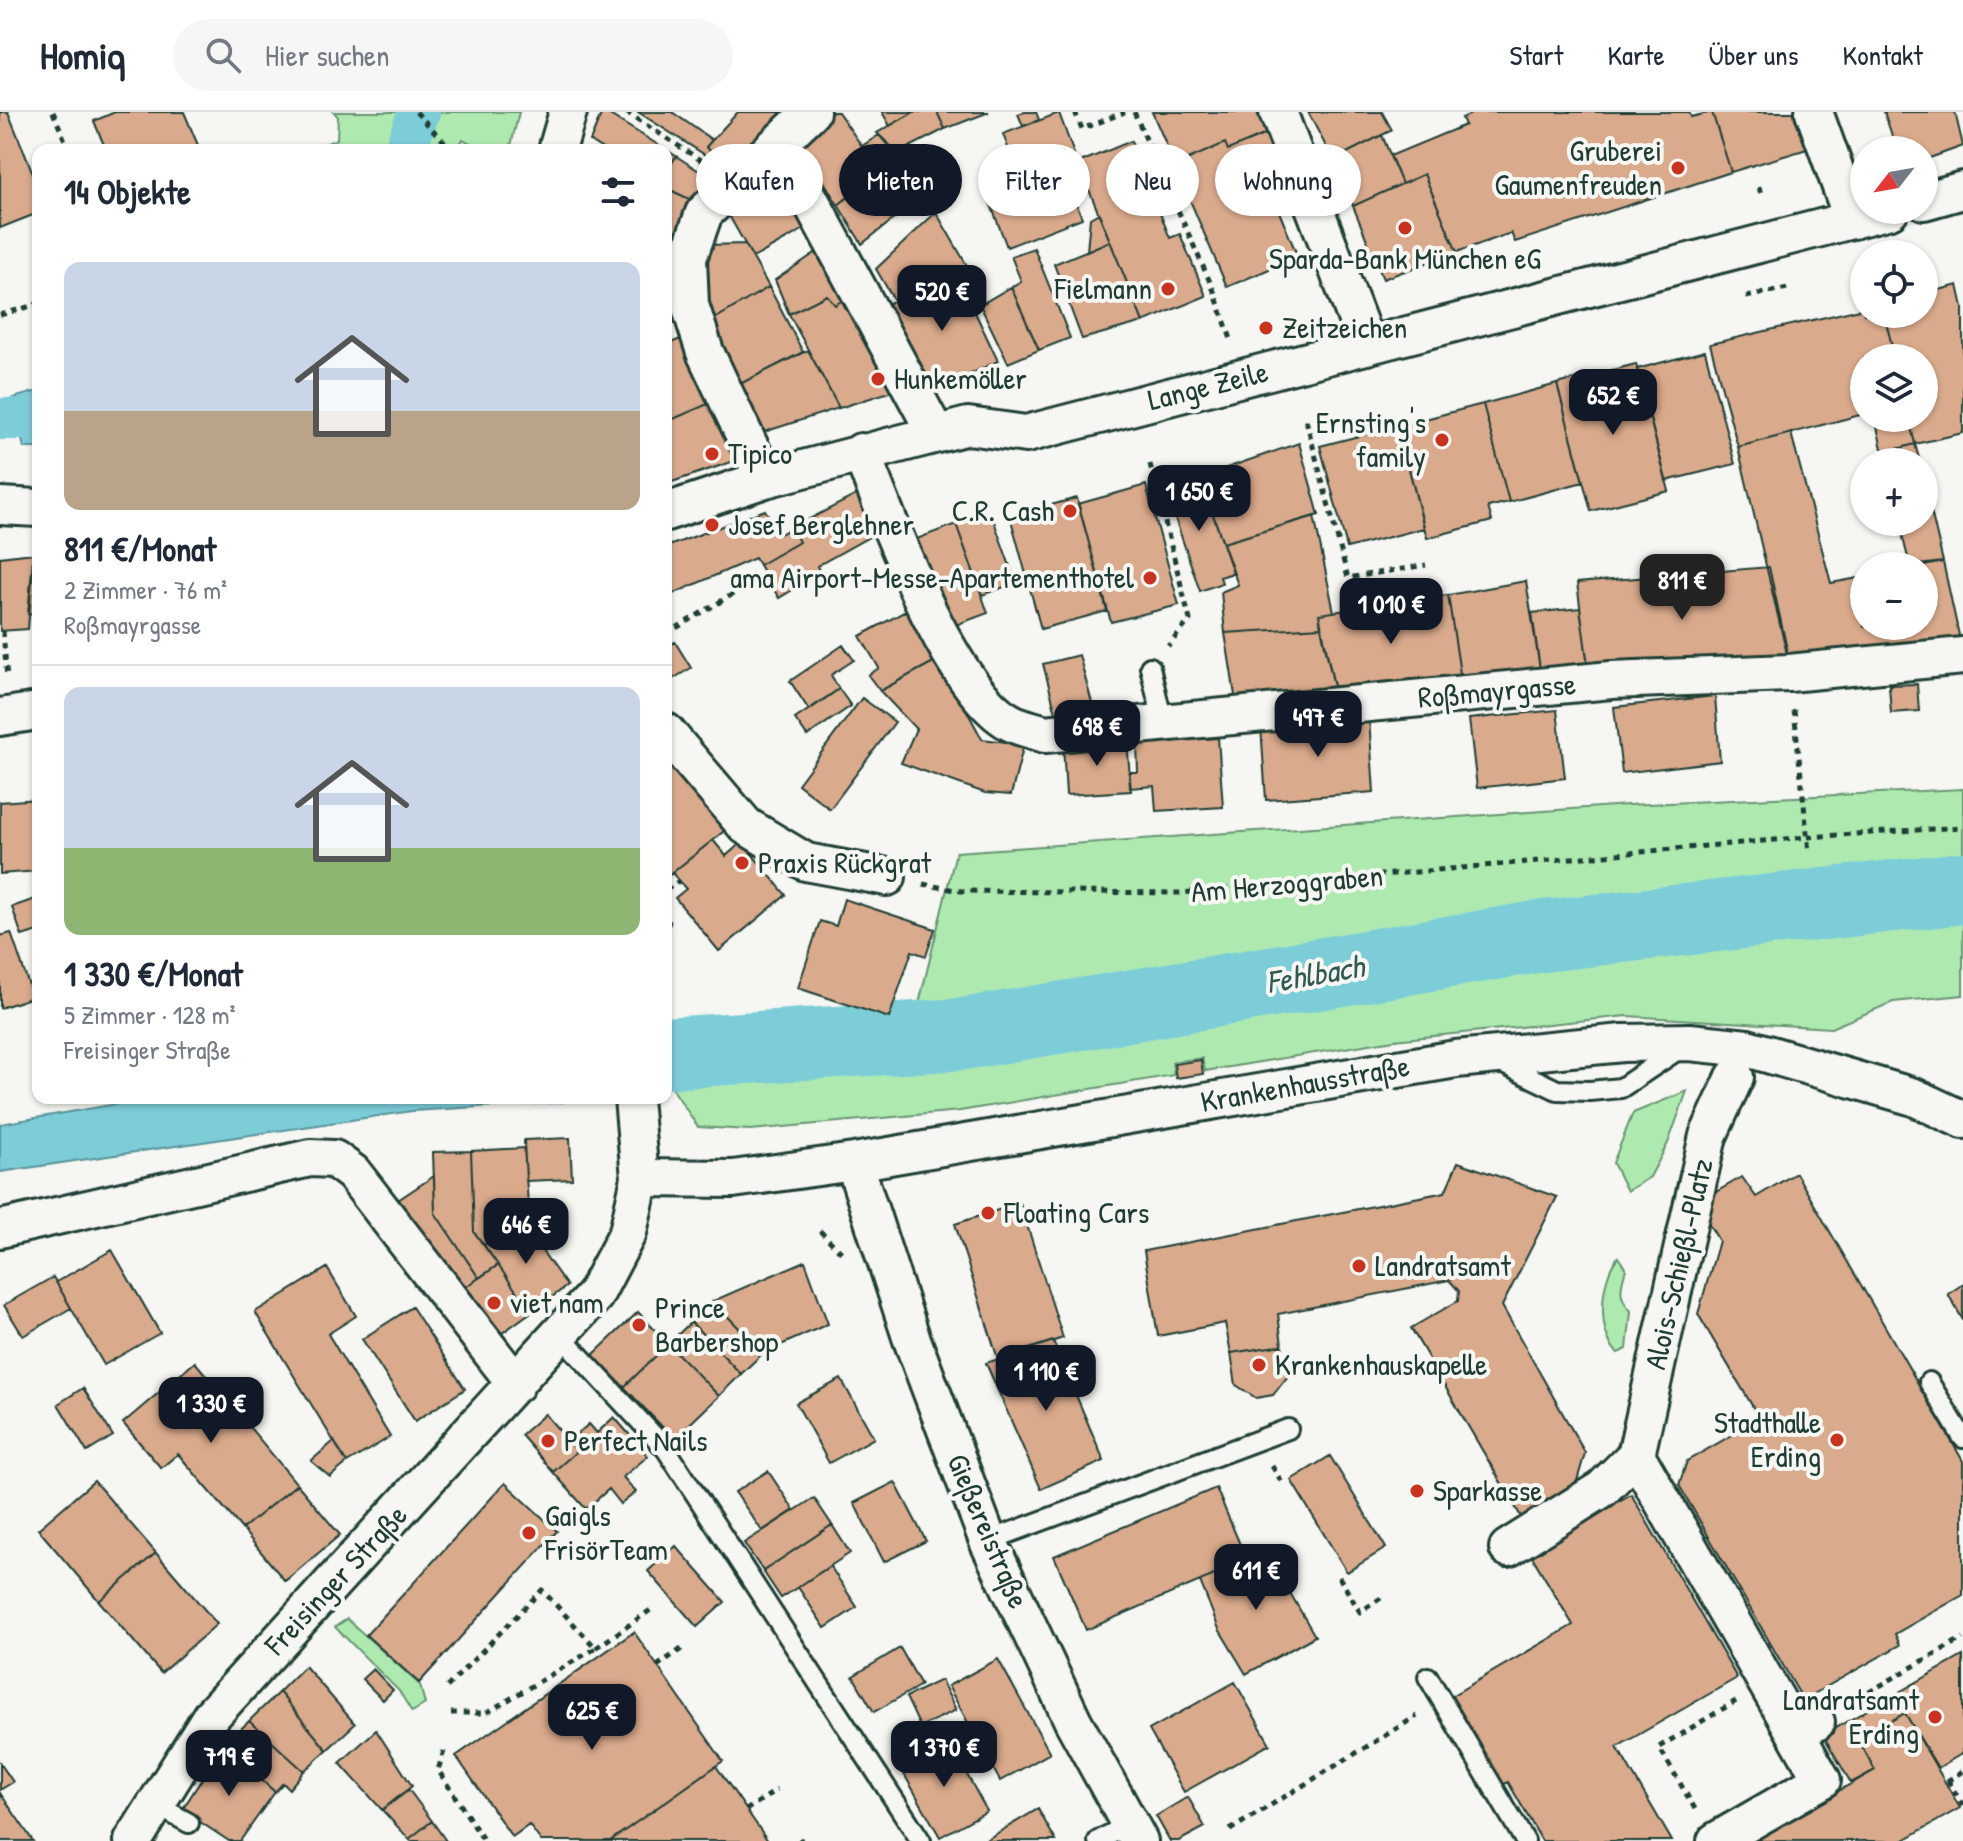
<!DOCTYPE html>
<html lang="de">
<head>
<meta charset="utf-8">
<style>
  :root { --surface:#fff; --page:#f6f6f7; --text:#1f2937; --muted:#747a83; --line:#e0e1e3; --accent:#111827 }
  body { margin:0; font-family:"Patrick Hand",sans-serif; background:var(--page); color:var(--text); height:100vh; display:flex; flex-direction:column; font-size:30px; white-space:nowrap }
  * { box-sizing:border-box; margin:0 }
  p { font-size:26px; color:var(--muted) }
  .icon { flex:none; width:44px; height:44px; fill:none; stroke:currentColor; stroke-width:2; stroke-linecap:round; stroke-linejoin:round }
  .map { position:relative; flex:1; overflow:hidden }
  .panel { position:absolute; left:32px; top:32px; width:640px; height:960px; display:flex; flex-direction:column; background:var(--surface); border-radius:16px; box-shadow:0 2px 6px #0004 }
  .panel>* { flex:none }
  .banner { position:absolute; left:696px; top:32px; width:760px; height:72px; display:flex; gap:16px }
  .needle { width:52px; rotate:239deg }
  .tools { position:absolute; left:1850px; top:24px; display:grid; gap:16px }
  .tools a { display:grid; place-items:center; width:88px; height:88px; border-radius:50%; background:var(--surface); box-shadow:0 2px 6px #0004; font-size:40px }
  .price { position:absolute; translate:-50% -68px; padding:0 18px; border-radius:16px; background:var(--accent); color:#fff; font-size:26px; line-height:52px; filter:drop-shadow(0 2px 4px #0008) }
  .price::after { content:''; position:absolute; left:50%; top:48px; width:24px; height:18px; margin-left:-12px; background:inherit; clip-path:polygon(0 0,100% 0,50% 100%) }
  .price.current { background:#222; color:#fff }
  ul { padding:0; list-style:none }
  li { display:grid; align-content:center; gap:16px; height:424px; padding:0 32px }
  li+li { border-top:2px solid var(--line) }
  li span { display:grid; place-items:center; height:248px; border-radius:16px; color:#555 }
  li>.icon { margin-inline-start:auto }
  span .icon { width:144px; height:144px; fill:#fffc; stroke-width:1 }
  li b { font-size:34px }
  h2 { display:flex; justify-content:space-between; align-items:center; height:96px; padding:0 32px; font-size:34px }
  .chip { padding:0 28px; border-radius:36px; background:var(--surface); box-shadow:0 2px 6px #0004; font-size:28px; line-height:72px }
  .chip.current { background:var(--accent); color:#fff }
  header { display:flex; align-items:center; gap:48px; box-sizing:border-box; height:112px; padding:0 40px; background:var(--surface); border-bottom:2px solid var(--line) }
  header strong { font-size:38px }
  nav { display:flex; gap:44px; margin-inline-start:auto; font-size:28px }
  .search { width:560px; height:72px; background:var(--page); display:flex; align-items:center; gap:20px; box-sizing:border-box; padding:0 28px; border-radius:44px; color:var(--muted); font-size:30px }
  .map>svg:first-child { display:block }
  .green { fill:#aeeab0; stroke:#669472; stroke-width:2 }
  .water { fill:#7dcdd9; stroke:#579397; stroke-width:2 }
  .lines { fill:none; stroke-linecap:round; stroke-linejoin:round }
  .canal { stroke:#7dcdd9; stroke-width:42 }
  .river { stroke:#7dcdd9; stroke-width:72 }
  .building { fill:#daaa8c; stroke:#1f3d34; stroke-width:2 }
  .lane-casing { stroke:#1f3d34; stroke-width:24 }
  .street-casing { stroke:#1f3d34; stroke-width:42 }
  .path { stroke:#1f3d34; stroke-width:5; stroke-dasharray:6 6; stroke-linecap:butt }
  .lane { stroke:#f6f6f2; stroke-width:18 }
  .street { stroke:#f6f6f2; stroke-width:36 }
  .poi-dot { fill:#c8321e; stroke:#f6f6f2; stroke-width:3 }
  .labels { text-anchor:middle; stroke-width:8; stroke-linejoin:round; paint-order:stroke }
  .poi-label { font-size:30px; fill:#1f3d34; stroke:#f6f6f2; text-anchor:start }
  .street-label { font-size:30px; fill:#1f3d34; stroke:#f6f6f2 }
  .water-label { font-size:32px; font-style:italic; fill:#325a55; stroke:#f6f6f2 }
</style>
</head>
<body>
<header>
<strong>Homiq</strong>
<div class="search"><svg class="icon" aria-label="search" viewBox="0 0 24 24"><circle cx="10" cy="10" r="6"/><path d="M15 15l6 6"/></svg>Hier suchen</div>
<nav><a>Start</a><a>Karte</a><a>Über uns</a><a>Kontakt</a></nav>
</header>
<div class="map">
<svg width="1963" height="1729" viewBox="0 0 1963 1729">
  <rect width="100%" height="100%" fill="#f6f6f2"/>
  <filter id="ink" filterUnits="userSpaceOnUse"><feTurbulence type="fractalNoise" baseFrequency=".0125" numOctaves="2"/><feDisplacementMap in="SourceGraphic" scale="16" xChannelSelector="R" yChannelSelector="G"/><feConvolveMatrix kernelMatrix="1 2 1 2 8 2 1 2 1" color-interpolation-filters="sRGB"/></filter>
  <g filter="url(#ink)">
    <path class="green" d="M334,0H519L510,38H483L463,27L457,38H311L337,27L338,5Z
      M1963,677V883L1893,890L1831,916L1627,904L1394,928L1205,959L1202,946L1172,950L1174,963L960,999L750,1018L698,1015L672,976L740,962L906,945L956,740L1628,693Z
      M1687,979L1668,1031L1650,1065L1627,1079L1613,1051L1633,1001Z
      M1618,1145L1626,1157C1620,1175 1618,1185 1631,1199L1627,1237L1618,1241C1596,1223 1600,1166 1618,1145Z
      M347,1507L420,1573L425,1592L412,1600L399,1579L335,1515Z"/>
    <path class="water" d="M38,279V336H24L13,286Z
      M666,909L908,910L904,941L666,959Z
      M151,986H576L561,990L412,999L0,1060V1012Z"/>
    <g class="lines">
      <path class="canal" d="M405,38L419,0
        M0,307H38"/>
      <path class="river" d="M666,941L963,922L1543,824L1963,776"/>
    </g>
    <path class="building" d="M0,0H8L38,74V101L0,116Z
      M115,0H184L200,38H106L94,9Z
      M602,0H605L676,44L666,61V38H604L590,29Z
      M638,0H672L712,28L706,35L713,41L710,46Z
      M738,0H797L737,62L706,35Z
      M833,0H838L880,60L838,93L799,28Z
      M882,0H914L890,14Z
      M914,0H937L945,17L898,41L877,21Z
      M937,0H989L945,17Z
      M1025,0H1036L1039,8L1023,14L1018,2Z
      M1152,0H1257L1266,22L1228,38L1225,31L1175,53Z
      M1308,0H1382L1392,18L1333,48Z
      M1475,0H1689L1691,5L1712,0L1731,60L1515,130L1511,121L1457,140L1424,62L1402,72L1390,44L1465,13L1462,6Z
      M1712,0H1795L1807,37L1731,60Z
      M1884,0H1955L1963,34L1924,48V38H1897Z
      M1059,1L1074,42L1018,62L1003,22Z
      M1266,22L1284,64L1267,71L1298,145L1227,175L1175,53L1225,31L1228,38Z
      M879,23L900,47L880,60L862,34Z
      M1382,23L1402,72L1353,94L1333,48Z
      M1131,29L1170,126L1180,122L1206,184L1143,210L1078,51Z
      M676,44L719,72L698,91L666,76V61Z
      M900,47L926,82L862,132L838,93Z
      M1059,48L1082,106L1007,135L985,77Z
      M781,57L811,113L753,146L723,93Z
      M1424,62L1457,140L1383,167L1353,94Z
      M666,76L698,91L671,150L666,148Z
      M936,100L973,164L962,171L956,160L894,188L876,157Z
      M1099,101L1110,129L1087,139L1090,106Z
      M1110,129L1143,210L1082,227L1054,152Z
      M745,132L769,175L706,212L707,133Z
      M824,135L850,184L835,193L827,183L789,202L775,168Z
      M1034,136L1070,226L1039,238L1011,175L1021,169L1011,144Z
      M956,160L998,249L929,282L887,192Z
      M1958,173L1963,195V321L1915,332L1909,306H1924V246H1895L1884,202H1924V182Z
      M769,175L803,240L740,272L706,212Z
      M1011,175L1039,238L1008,251L980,193Z
      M827,183L835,193L850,184L899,277L839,296L789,202Z
      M1864,196V202H1884L1895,246H1864V302L1738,335L1710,232Z
      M690,223L717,288L669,309L666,300V233Z
      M808,238L839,296L764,320L740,272Z
      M1705,239L1735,352L1666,369L1637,257Z
      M1636,252L1669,379L1591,399L1557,272Z
      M1557,272L1583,370L1509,390L1483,292Z
      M717,288L737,348L666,372V310Z
      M1483,292L1509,390L1488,395L1492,409L1427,426L1398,314Z
      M1875,306H1909L1915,332L1883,341Z
      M1398,314L1424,416L1347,436L1320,334Z
      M1791,321L1831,471L1864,465V514H1924V454L1943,450L1962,537L1790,555L1738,335Z
      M1299,331L1319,403L1223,431L1200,365Z
      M1915,332L1920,350H1885L1883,341Z
      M1200,365L1233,461L1220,465L1222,471L1200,479L1165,377Z
      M1924,369L1943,450L1910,454L1899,410H1924Z
      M1146,373L1179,493L1111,510L1078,392Z
      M858,382L876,421L817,454L820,461L779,486L759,453L799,430L792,416Z
      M1077,386L1107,499L1041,517L1010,404Z
      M765,398L780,422L792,416L799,430L759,453L755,446L666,485V435Z
      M991,401L1016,471L982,483L956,412Z
      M1314,404L1334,500L1319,502L1321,515L1225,521L1221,480L1238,473L1223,431Z
      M956,412L988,501L945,517L914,428Z
      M35,425H38V503L28,502Z
      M34,441L28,517L0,519V445Z
      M1769,455L1790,551L1589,563L1577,471Z
      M1526,469L1540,557L1461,568L1448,483Z
      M1448,483L1461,568L1336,584L1319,502Z
      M911,496L939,547L880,579L868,563L879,556L860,524Z
      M1580,496L1588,553L1540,557L1532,501Z
      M1321,515L1336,584L1236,590L1225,521Z
      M675,530L691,556L671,568L666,560V536Z
      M843,533L854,548L831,563L839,577L809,598L790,569Z
      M1079,543L1095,602L1059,612L1043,552Z
      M939,547L982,627L1024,632L1011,683L985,681L901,651L916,617L880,579Z
      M1917,572L1919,599L1891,601L1889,573Z
      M839,577L851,594L807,624L795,607Z
      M1715,584L1720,649L1622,661L1614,595Z
      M862,586L895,610L830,697L798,672Z
      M1557,598L1565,666L1477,676L1469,607Z
      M1369,606L1374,680L1266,688L1261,614Z
      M1218,626L1223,695L1156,699L1154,674L1130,676L1129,660H1138L1137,631Z
      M1127,628L1131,679L1066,683L1063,632Z
      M666,646L724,719L666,766Z
      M38,687V759L0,762V690Z
      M713,728L726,744L742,730L786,783L719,839L675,786L686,777L672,761Z
      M38,786V819L22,824L12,795Z
      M844,787L935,817L926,844L912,839L889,906L798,876L820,809L836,814Z
      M11,821L33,885L0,896V824Z
      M1201,948L1203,962L1176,966L1174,952Z
      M570,1026L572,1067L526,1069L524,1028Z
      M524,1036L529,1106L520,1108L484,1133L474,1120L471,1039Z
      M471,1039L474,1120L498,1153L479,1166L435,1101L433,1040Z
      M1458,1050L1557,1085L1502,1194L1585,1341L1575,1376L1523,1408L1411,1216L1458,1189L1459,1179L1449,1168L1278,1202L1282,1233L1231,1241L1225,1211L1158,1224L1144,1139L1445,1080Z
      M1796,1061L1963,1349V1483L1895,1522L1900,1533L1803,1588L1679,1373L1687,1349L1760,1307L1698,1202L1719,1129L1703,1102L1704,1087L1742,1065L1756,1085Z
      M434,1064L435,1101L479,1166L464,1176L398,1088Z
      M1020,1091L1063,1226L998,1247L955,1112Z
      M520,1108L567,1174L531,1200L484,1133Z
      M112,1138L160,1221L104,1253L56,1170Z
      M805,1149L828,1212L763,1241L713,1189Z
      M498,1153L531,1200L498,1224L464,1176Z
      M327,1156L356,1204L328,1222L390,1325L347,1351L255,1200Z
      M53,1165L71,1196L23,1224L4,1193Z
      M1963,1172V1208L1948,1182Z
      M713,1189L763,1241L741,1262L691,1210Z
      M412,1195L465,1277L415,1309L362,1227Z
      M638,1200L668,1232L624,1275L593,1243Z
      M691,1210L741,1262L719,1284L668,1232Z
      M1053,1229L1104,1349L1041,1377L986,1251Z
      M668,1232L719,1284L674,1327L624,1275Z
      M1282,1233L1288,1264L1273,1283L1256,1286L1236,1273L1231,1241Z
      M195,1250L297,1372L242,1417L178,1342L161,1356L123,1311Z
      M841,1267L874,1326L829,1351L796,1291Z
      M83,1276L113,1324L87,1340L58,1292Z
      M545,1302L577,1339L553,1360L521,1323Z
      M614,1305L648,1344L623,1365L636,1380L621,1392L609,1377L586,1397L553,1360L577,1339L569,1329L589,1312L597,1321Z
      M334,1329L347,1351L330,1365L311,1349Z
      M1330,1344L1386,1436L1347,1460L1291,1368Z
      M768,1359L794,1398L762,1419L735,1380Z
      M94,1369L156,1441L99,1489L38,1417Z
      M895,1370L926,1429L884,1450L854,1391Z
      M505,1371L557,1419L419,1571L366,1523Z
      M297,1372L340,1423L285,1469L242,1417Z
      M1216,1376L1247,1449L1086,1518L1054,1444Z
      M1631,1382L1737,1566L1617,1635L1672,1729H1542L1508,1670L1503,1673L1451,1584L1573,1513L1530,1441Z
      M814,1386L832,1413L763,1459L744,1431Z
      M832,1413L850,1441L781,1486L763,1459Z
      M676,1434L725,1490L697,1515L648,1459Z
      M156,1441L217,1512L161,1561L99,1489Z
      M1267,1441L1315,1524L1246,1562L1219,1517L1200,1469Z
      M830,1454L857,1495L825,1516L798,1475Z
      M634,1520L723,1649L610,1729H541L529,1713L512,1725L456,1644Z
      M900,1536L921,1573L874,1600L853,1564Z
      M1963,1544V1641L1938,1656L1905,1601L1858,1627L1875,1658L1851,1671L1823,1623Z
      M998,1547L1050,1641L1000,1669L948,1574Z
      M305,1554L355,1612L327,1638L279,1580Z
      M373,1557L393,1578L383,1588L362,1567Z
      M941,1568L956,1598L920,1615L906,1585Z
      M1235,1570L1270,1632L1184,1680L1149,1618Z
      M279,1580L327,1638L304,1659L249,1609Z
      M1905,1601L1960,1696L1902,1729H1751L1875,1658L1858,1627Z
      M249,1609L304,1659L289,1677L283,1671L275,1680L223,1634Z
      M376,1618L412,1674L382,1698L340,1651Z
      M948,1628L987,1699L940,1725L900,1655Z
      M223,1634L275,1680L240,1729H229L182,1698Z
      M0,1651L13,1670L0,1678Z
      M716,1654L768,1729H610Z
      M409,1678L432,1709L409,1727L382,1698Z
      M0,1681L33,1729H0Z
      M1188,1685L1205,1715L1179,1729H1170L1156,1704Z
      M1038,1697L1056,1729H984Z
      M432,1709L446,1729H411L409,1727Z"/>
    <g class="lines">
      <g class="lane-casing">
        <path id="lane" d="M1150,555L1163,611
          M1495,948L1557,978L1590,979L1621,976L1685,933
          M560,1223L666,1337L921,1729
          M1929,1270L1963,1326
          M988,1429L1288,1317
          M1428,1565L1525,1729
          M156,1693L189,1711
          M1098,1729L1129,1712"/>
      </g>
      <g class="street-casing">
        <path id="street" d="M1278,0L1367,234
          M1814,0L1853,108
          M779,30L936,322
          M557,38L568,0
          M1924,89L1963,78
          M861,340C888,407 948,576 1010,610C1021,616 1034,618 1045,622L1611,568L1789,561L1963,544
          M765,367L705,240L690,193L688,146L704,101L811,0
          M0,394L38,396
          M666,400L765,367L968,314L1026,322L1890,98
          M0,605L38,599
          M666,620L746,714L806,750L887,765
          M1735,965L1708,1024L1636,1343L1796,1622L1816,1610
          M854,1050L911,1225L988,1429L1073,1609L1139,1729
          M640,1066L733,1067L854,1050L1456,947L1623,931L1690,930L1747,936L1914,985L1963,1008
          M0,1117L310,1046L334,1047L353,1061L516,1272
          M1508,1436L1602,1377L1636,1343
          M133,1729L211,1604L595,1183L628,1120L640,1066L633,986
          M1716,1729L1822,1668L1796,1622"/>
      </g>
      <path class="path" d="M53,0L69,38
        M416,0L452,38
        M626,0L702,49
        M1075,0L1082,17L1125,0
        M1134,0L1214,179L1232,230
        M1759,75L1762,86
        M1746,185L1792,175
        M0,203L38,192
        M1306,308L1348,466L1426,453
        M1150,352L1190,508L1168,534
        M3,519L7,566
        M666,522L765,463
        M1794,598L1809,740
        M923,772L961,779L1180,781L1808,725L1963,715
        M666,778L679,769
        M666,810L671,811
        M820,1119L842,1141
        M1272,1354L1283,1372
        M1339,1465L1360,1500L1381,1486
        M596,1536L652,1497
        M657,1554L683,1536
        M447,1575L542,1478L596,1536L486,1601H451
        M1848,1592L1963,1526
        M444,1639L438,1658L484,1729
        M1948,1668L1963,1694
        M1947,1669L1963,1659
        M1695,1697L1659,1635L1736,1589
        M746,1698L777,1678
        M1230,1718L1417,1604
        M799,1729L803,1727"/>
      <use href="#lane" class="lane"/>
      <use href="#street" class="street"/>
    </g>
  </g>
  <g class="poi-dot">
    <circle cx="1678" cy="56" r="8"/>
    <circle cx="1405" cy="116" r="8"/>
    <circle cx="1168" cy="177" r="8"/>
    <circle cx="1266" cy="216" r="8"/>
    <circle cx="878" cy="267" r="8"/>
    <circle cx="1442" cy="328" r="8"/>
    <circle cx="712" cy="342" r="8"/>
    <circle cx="1070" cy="399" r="8"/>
    <circle cx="712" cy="413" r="8"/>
    <circle cx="1150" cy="466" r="8"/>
    <circle cx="742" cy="751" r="8"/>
    <circle cx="988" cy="1101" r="8"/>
    <circle cx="1359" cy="1154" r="8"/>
    <circle cx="494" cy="1191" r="8"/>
    <circle cx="639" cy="1213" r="8"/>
    <circle cx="1259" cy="1253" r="8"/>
    <circle cx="1837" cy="1328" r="8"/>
    <circle cx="548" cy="1329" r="8"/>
    <circle cx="1417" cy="1379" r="8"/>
    <circle cx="529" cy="1421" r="8"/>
    <circle cx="1935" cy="1605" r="8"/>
  </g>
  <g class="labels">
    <g class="poi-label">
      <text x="1662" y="49" text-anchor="end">Gruberei<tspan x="1662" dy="34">Gaumenfreuden</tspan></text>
      <text x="1405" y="157" text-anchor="middle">Sparda-Bank München eG</text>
      <text x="1152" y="187" text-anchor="end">Fielmann</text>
      <text x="1282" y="226">Zeitzeichen</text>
      <text x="894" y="277">Hunkemöller</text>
      <text x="1426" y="321" text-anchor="end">Ernsting's<tspan x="1426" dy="34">family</tspan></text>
      <text x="728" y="352">Tipico</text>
      <text x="1054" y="409" text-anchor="end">C.R. Cash</text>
      <text x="728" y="423">Josef Berglehner</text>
      <text x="1134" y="476" text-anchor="end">ama Airport-Messe-Apartementhotel</text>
      <text x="758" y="761">Praxis Rückgrat</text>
      <text x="1004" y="1111">Floating Cars</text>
      <text x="1375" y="1164">Landratsamt</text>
      <text x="510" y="1201">viet nam</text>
      <text x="655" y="1206">Prince<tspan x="655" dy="34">Barbershop</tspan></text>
      <text x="1275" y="1263">Krankenhauskapelle</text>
      <text x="1821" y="1321" text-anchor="end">Stadthalle<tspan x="1821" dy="34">Erding</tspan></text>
      <text x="564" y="1339">Perfect Nails</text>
      <text x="1433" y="1389">Sparkasse</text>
      <text x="545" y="1414">Gaigls<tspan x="545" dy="34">FrisörTeam</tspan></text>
      <text x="1919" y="1598" text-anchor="end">Landratsamt<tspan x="1919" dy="34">Erding</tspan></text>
    </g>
    <g class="street-label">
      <text transform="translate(1208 274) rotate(-14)" y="10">Lange Zeile</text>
      <text transform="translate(1497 579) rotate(-5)" y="10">Roßmayrgasse</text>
      <text transform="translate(1287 772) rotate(-5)" y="10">Am Herzoggraben</text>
      <text transform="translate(1305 972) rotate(-10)" y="10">Krankenhausstraße</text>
      <text transform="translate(1679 1152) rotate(-77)" y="10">Alois-Schießl-Platz</text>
      <text transform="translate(988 1419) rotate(67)" y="10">Gießereistraße</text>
      <text transform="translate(336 1468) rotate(-47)" y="10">Freisinger Straße</text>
    </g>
    <g class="water-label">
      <text transform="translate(1315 862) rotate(-10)" y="11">Fehlbach</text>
    </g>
  </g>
</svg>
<div class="tools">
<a><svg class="needle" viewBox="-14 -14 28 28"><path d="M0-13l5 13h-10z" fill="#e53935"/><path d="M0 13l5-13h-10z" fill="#747a83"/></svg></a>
<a><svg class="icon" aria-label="locate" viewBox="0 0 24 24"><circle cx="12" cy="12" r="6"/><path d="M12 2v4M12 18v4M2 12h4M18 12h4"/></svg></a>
<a><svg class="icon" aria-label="layers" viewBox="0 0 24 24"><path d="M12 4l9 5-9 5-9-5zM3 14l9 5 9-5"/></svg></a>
<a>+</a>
<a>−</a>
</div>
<b class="price" style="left:942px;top:221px">520 €</b>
<b class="price" style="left:1613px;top:325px">652 €</b>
<b class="price" style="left:1199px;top:421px">1 650 €</b>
<b class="price current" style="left:1682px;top:510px">811 €</b>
<b class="price" style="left:1391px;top:534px">1 010 €</b>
<b class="price" style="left:1318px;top:647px">497 €</b>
<b class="price" style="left:1097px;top:656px">698 €</b>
<b class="price" style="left:526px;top:1154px">646 €</b>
<b class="price" style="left:1046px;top:1301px">1 110 €</b>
<b class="price" style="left:211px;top:1333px">1 330 €</b>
<b class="price" style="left:1256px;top:1500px">611 €</b>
<b class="price" style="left:592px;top:1640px">625 €</b>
<b class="price" style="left:944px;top:1677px">1 370 €</b>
<b class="price" style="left:229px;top:1686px">719 €</b>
<div class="banner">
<a class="chip">Kaufen</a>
<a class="chip current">Mieten</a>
<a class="chip">Filter</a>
<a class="chip">Neu</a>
<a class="chip">Wohnung</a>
</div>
<section class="panel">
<h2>14 Objekte<svg class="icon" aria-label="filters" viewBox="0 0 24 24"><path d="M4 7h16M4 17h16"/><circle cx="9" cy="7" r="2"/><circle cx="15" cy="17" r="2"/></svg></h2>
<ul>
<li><span style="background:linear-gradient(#c9d6e8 60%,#b9a48a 0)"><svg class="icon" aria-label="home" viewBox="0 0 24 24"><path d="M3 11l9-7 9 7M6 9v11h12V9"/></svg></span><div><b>811 €/Monat</b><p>2 Zimmer · 76 m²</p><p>Roßmayrgasse</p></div></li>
<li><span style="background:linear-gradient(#c9d6e8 65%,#8fb573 0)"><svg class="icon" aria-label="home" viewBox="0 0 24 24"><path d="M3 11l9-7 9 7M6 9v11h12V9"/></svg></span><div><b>1 330 €/Monat</b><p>5 Zimmer · 128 m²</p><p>Freisinger Straße</p></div></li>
</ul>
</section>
</div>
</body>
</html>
